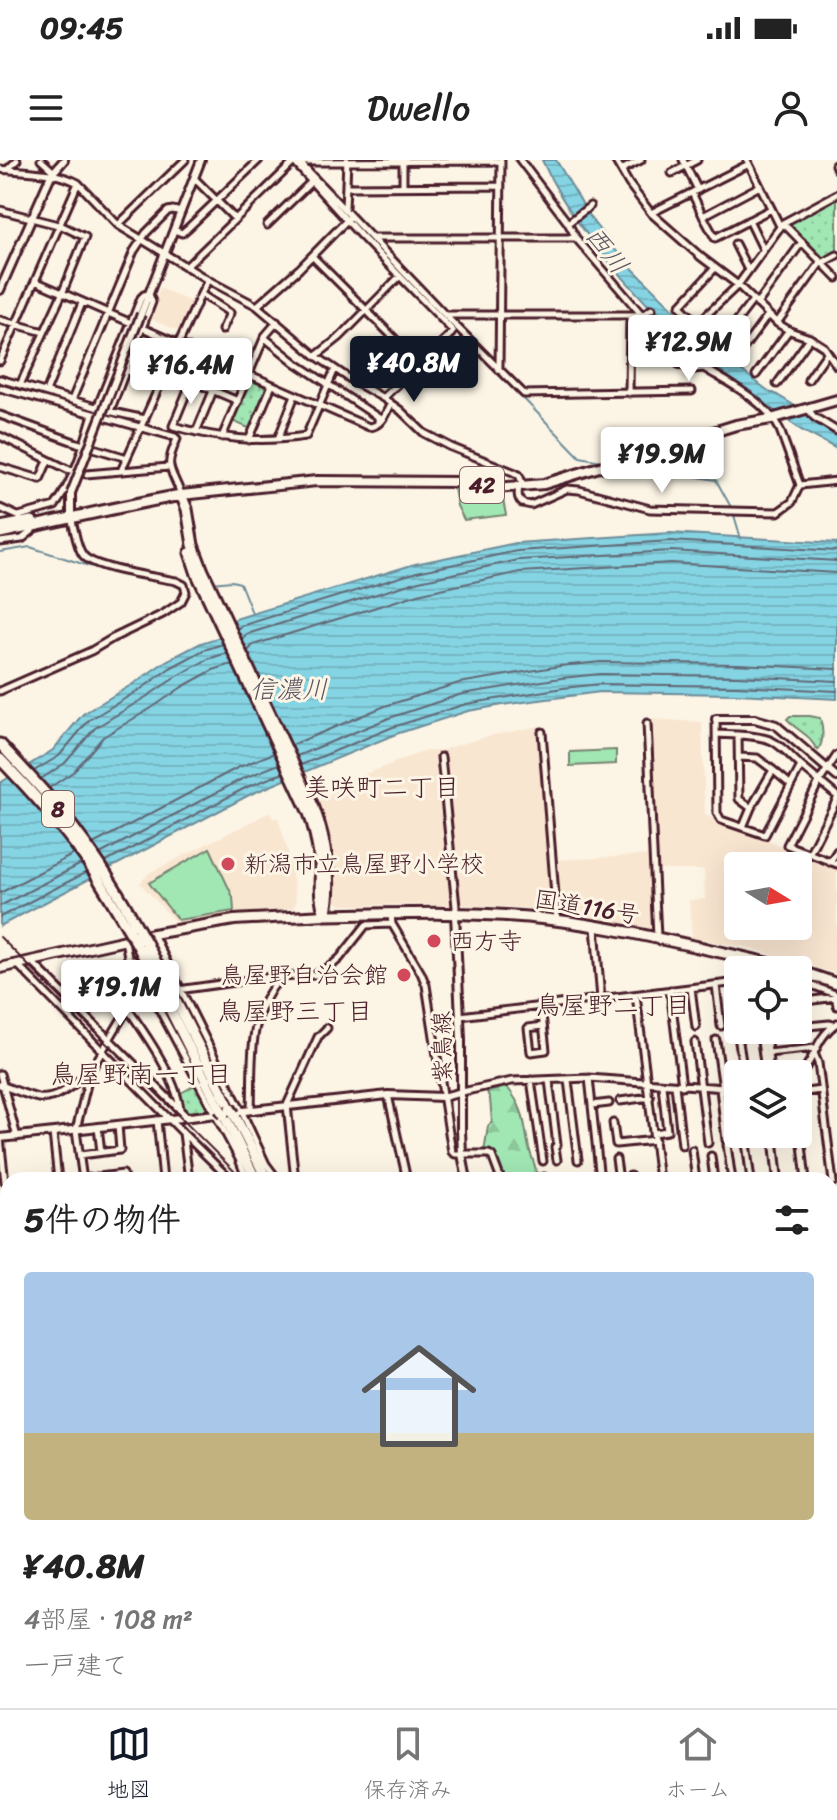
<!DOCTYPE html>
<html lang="ja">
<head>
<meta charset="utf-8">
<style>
  :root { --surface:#fff; --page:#f6f6f6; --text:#222; --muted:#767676; --line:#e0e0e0; --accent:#111827 }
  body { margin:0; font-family:Sriracha,"Klee One",sans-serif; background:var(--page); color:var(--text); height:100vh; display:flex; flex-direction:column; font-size:30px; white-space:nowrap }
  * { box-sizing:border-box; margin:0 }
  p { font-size:26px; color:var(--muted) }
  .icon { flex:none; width:44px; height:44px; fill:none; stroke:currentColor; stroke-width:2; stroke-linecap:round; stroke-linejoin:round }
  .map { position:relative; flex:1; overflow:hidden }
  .drawer { position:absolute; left:0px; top:1012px; width:838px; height:536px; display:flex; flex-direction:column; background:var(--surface); border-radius:24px 24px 0 0; box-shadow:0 8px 32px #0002 }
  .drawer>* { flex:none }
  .needle { width:52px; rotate:101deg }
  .fabs { position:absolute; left:724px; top:692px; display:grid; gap:16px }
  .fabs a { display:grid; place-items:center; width:88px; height:88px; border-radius:8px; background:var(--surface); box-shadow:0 8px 32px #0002; font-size:40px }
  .price { position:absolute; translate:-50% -68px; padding:0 18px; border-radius:8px; background:#fff; color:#222; font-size:26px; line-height:52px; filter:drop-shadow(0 2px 4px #0008) }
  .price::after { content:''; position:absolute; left:50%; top:48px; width:24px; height:18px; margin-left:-12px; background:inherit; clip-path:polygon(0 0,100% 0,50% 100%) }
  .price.active { background:var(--accent); color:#fff }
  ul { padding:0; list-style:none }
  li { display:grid; align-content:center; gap:16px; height:424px; padding:0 24px }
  li span { display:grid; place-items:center; height:248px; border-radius:8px; color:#555 }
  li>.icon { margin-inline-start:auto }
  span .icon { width:144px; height:144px; fill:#fffc; stroke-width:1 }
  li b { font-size:34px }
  h2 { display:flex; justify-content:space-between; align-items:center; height:96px; padding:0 24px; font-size:34px }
  .status { display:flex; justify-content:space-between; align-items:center; height:56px; padding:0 40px; background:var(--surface); direction:ltr }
  .status svg { height:22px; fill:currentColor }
  header { display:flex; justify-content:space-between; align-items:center; height:104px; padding:0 24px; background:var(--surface); font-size:36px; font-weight:600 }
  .dock { display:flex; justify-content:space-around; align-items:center; height:112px; border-top:2px solid var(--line); background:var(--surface); font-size:22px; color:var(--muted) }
  .dock a { display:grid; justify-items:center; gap:4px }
  .dock .active { color:var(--accent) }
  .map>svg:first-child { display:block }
  .built { fill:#f9e6d1; fill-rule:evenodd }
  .green { fill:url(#green-dots); stroke:#768370; stroke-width:2 }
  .forest { fill:url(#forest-firs); stroke:#768370; stroke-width:2 }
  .pitch { fill:#a1e7b4; stroke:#768370; stroke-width:2 }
  .water { fill:url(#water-rules); stroke:#6d8c99; stroke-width:2 }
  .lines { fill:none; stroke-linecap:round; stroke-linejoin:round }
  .shore { stroke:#626775; stroke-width:2 }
  .stream { stroke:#6d8c99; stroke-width:2 }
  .minor-casing { stroke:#4a1f2b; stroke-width:11 }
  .tertiary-casing { stroke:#4a1f2b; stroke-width:12 }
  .primary-casing { stroke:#4a1f2b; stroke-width:14 }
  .trunk-casing { stroke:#4a1f2b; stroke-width:15 }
  .minor { stroke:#fcf5e5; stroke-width:5 }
  .tertiary { stroke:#fcf5e5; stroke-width:6 }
  .primary { stroke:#fcf5e5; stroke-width:8 }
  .trunk { stroke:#fcf5e5; stroke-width:9 }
  .rail { stroke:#4a1f2b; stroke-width:2 }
  .tertiary-bridge-casing { stroke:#4a1f2b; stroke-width:12; stroke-linecap:butt }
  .trunk-bridge-casing { stroke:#4a1f2b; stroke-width:15; stroke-linecap:butt }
  .tertiary-bridge { stroke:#fcf5e5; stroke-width:6 }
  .trunk-bridge { stroke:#fcf5e5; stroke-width:9 }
  .poi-dot { fill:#d1495b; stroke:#fcf5e5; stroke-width:3 }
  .labels { text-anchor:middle; stroke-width:6; stroke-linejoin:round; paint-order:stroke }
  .shield { fill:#fcf5e5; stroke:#7f5f63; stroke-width:2 }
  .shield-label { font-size:22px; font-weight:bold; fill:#4a1f2b }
  .poi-label { font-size:24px; fill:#4a1f2b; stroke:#fcf5e5; text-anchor:start }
  .street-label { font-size:24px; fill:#4a1f2b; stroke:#fcf5e5 }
  .water-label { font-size:26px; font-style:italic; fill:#5c5562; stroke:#fcf5e5 }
  .neighbourhood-label { font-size:26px; fill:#4a1f2b; stroke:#fcf5e5 }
</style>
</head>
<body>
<div class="status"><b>09:45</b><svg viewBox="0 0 49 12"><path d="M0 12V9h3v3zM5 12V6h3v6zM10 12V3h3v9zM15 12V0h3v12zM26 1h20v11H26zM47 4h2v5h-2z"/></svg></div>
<header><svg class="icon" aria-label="menu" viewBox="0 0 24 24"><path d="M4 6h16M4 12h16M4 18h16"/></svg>Dwello<svg class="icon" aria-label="person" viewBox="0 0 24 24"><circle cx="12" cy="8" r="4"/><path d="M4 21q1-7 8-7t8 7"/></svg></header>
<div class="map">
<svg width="837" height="1548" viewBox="0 0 837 1548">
  <defs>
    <pattern id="green-dots" width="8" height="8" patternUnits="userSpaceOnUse" patternTransform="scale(2)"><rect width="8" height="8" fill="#a1e7b4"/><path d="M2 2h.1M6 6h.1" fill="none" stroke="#8cc69b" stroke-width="1.8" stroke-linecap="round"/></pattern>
    <pattern id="forest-firs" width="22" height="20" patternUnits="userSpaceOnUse" patternTransform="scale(2)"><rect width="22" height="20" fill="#a1e7b4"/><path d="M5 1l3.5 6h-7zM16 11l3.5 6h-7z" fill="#8cc69b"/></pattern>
    <pattern id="water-rules" width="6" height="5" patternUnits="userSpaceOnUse" patternTransform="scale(2)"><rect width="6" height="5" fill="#85d4e3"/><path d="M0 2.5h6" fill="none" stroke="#74b6c3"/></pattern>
  </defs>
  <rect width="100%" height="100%" fill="#fcf5e5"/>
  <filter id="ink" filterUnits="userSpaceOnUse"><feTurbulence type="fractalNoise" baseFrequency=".0125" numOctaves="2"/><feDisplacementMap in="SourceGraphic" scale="16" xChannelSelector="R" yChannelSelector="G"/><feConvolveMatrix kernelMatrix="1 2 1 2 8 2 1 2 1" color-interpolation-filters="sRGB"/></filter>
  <g filter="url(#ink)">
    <path class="built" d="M160,128L193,143L181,172L148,158Z
      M650,559L702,562L705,655L837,708V814L751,788L692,778L689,740L705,739L704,710H658ZM738,706H798V766H738Z
      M540,566L554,754L525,748L464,745H340L334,739L329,683L318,642L348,621L423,591H438L488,576Z
      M270,652L273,659L278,657L289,695L296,742L293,748L177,764L140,723L149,713Z
      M651,695L655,769L560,753L555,700Z
      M830,1462L837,1516V1543L801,1548H774L766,1540H830Z"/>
    <path class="green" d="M837,37V93L822,100L787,64Z
      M250,220L269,229L251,269L232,261Z
      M790,556H810L820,558C823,568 824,581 818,590L807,576L794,566L787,559Z
      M197,924L211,950L187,952L183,949L181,933Z"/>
    <path class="forest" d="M507,927C526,951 523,961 529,988C532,999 537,1009 538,1020H502C499,1009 498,993 484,992L488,966L492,962L490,939L487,932Z"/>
    <path class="pitch" d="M454,328L471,329L502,335L506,355L464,360L457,346Z
      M616,590V604L570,606V592Z
      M210,688L233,737L234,751L178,760L149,723Z"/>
    <path class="water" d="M542,0H556L594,63L622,98L716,191L771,233H774L837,272V289L801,270L726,215L703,197L650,144L648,145C607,101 566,55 542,0Z
      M670,373L837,383V539L736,534L600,532L509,544L468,551L396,574L251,634L0,766V623L53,590L83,554L136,522L166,501L201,483L220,477L235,459L415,404L516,383Z"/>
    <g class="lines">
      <path class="shore" d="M237,469L241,466L417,412L517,391L671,381L837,391
        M242,479L247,474L419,421L519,400L671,391L837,401
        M248,491L253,485L422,433L520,412L671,403L837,413
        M292,585L385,546L459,523L560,506L601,502L737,504L837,509
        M297,596L389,558L462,534L561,518L600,514L736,516L837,521
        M301,605L393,567L466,544L563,528L600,524L736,526L837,531
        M34,611L59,596L89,560L141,529L170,508L204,490L223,484
        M41,619L65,603L95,568L146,537L176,517L208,499L227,493
        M49,628L73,612L103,577L153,547L182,527L213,510L232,504
        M93,684L237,608L274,593
        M100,694L242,619L279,604
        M106,702L247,627L283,613
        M0,733L74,694
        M0,746L81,704
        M0,757L87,712"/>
      <path class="stream" d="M358,68L418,130
        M464,177L580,297L606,302
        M621,304L716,320L732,349
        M734,355L741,379
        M0,392L30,387L89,406L181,426
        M211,423L232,421L240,423L252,453
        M830,1392L837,1391"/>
      <g class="minor-casing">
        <path id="minor" d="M41,0L53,11
          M297,0L445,155L524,234L692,231
          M615,0L629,24L651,53L701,97L738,125L777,163L790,171L810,178L824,187L837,206
          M683,0L698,30
          M747,0L780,66
          M300,2L501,1
          M835,5L837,9
          M0,9C25,12 56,11 78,23L118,65L208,120L257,146L316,196L350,219L383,238L400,250L424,273L451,287L513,312L519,315L523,325
          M8,9L17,0
          M621,10L641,0
          M672,13L697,0
          M194,18L235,59
          M403,26V1
          M760,26L703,56L715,78L771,49
          M346,27L501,26
          M692,33L703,56
          M345,48L347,0
          M0,50L62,66L85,77L62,134L20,225
          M651,53L749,4
          M749,60L763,89
          M568,63L590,46
          M783,63L837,118
          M118,65L185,0
          M267,65L311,22
          M174,70L182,73L188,68L259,0
          M374,78H576
          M735,84L748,110
          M312,96L420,204
          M822,103L837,95
          M186,107L294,2L360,75L453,171L451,174L383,238
          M715,108L680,146L698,163L738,125L783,63L837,34
          M35,121L369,267C381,266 385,255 390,245
          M201,134L230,153L222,170
          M757,144L802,82
          M257,146L299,109L348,59
          M446,155H642L652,149
          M0,160L44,172
          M777,163L821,102
          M265,178L296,203L379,258L378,261
          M720,183L753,140
          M132,196L238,241
          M316,196L340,177L400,116
          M737,197L768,155
          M0,201L78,23
          M126,210L160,225
          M499,210L501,0
          M756,215L789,170
          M0,219L99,248
          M808,220L827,193
          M191,222L173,266C220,279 258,283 306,276L335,209
          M777,224L810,178
          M0,228L175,277L177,279C164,309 170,306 181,334
          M46,232L82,143
          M629,233L630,155
          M72,240L134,91L146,73L168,51L173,50L181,52
          M97,248L141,138L144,135L149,134L152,142L110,251
          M808,249L814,257L837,271
          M108,251L145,259
          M0,255L77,283L127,298
          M196,272L213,231
          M0,276L67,309L86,314L169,307
          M222,277L265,176L277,162
          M278,279L295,235
          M249,280L272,225
          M0,307L40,319L48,301
          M121,311L200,136L208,120
          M800,325L837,321
          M519,326C518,333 517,338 522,343L531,345L567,329L579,330L650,349L778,352L792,342L800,325L780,270C766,241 730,224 704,208L694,209L680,205L668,196L661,171L642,155L576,78L568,63L520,0
          M0,348L20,357
          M19,356L55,346C74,320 84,285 93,254
          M0,382L22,379L32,371V368
          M0,531L91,491L113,478L163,454L181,442L186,432L184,425L176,421C157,417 93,409 83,395C76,386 75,369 71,358
          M716,559L717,653L721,660L765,675L791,625
          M647,563L657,777
          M542,572L557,760
          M716,574L738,575L739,639L751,648L743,667
          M738,575C775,577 775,581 801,606L791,625L773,610
          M837,595L819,622L787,685L837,704
          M441,597L456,747L455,754
          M739,597L757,598L773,610L751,648
          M801,606L837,636
          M809,694L837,639
          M830,702L837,691
          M391,755L392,764L421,813L426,825L452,992L455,994H489L492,996L501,1020
          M595,767L601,839
          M153,774L241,950L266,1004L278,1020
          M129,798L133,800L239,999L247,1020
          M32,802L187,957
          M18,805L183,973L189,1020
          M798,820L835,834L837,846
          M716,825L721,866
          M691,828L696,867
          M178,830L263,818L315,815L332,805L340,798L366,765L392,764
          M670,830L682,926
          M636,835L659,1020
          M135,836L155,832
          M798,842L836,837
          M541,846L546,890L531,892L528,868L543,866
          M128,849C147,876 176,918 180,949
          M460,856L738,822
          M798,867L829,864L834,865
          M738,876L744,914
          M716,880L723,929
          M695,882L708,983
          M768,893L816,888
          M814,893L818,903L833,1022
          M764,904L769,903L766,870
          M0,914L17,977
          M798,917C816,900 814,879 837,863
          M589,918L600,1020
          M531,920L543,1001
          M549,920L557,985L555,987L557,1000
          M568,920L578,1000
          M0,925C10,928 29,936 38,938C58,941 76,922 90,911
          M675,925L682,985
          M720,929L726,980
          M462,932L512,921L589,918L738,929
          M798,933L821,930
          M388,935L407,1020
          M620,941L650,937
          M592,945L609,943
          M251,949C253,902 246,857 280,818
          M157,960L163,1020
          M613,963L616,984L655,980
          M98,967L101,992
          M53,973L58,1020
          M654,973L667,971L662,925
          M184,974L231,1020
          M745,974V977
          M801,976L806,1020
          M0,978L5,1022
          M746,983L751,1020
          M727,985L732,1020
          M692,990L696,1020
          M80,995L120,990L118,965
          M711,996L714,1020
          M616,999L619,1020
          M630,1016V1020
          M83,1019L123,1014L124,1020
          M17,1020L29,1018
          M83,1020L76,970L90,912L135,836L125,780
          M295,1020L287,945L318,877L327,868
          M543,1020L542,1018L544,1017
          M830,1079L837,1078
          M830,1128L837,1127
          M0,1211L8,1210
          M0,1214L8,1283
          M830,1224L837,1285
          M830,1339L837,1338
          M0,1394L8,1393
          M34,1540L35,1548
          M141,1540L142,1548
          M247,1540L248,1548
          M423,1540L424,1548
          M456,1540L458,1548
          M489,1540L490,1548
          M523,1540L524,1548
          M615,1540L617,1548
          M744,1540L753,1548
          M761,1540L770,1548
          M341,1548V1540
          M550,1548L559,1547
          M665,1548L685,1543"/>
      </g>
      <g class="tertiary-casing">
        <path id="tertiary" d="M0,130L51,15L64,0
          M141,154L201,0
          M71,333V358
          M716,559H755L776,565L837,617
          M455,754L461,879V970L462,994L467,1020
          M760,870L766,914
          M773,974L778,1020
          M0,978L388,935L443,937L462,932
          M830,1446L837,1498
          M558,1540L559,1548"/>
      </g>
      <g class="primary-casing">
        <path id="primary" d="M181,335L317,321L462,322L496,328L544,324L736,265L771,259L837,240
          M0,808L153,774L234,760L325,755
          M819,1548L837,1545"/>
      </g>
      <g class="trunk-casing">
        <path id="trunk" d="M181,335L187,349L193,385L203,411L314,648C325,678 334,724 325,755
          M0,367L32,361
          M0,373C61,361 120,346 181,335
          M190,393L197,414L309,653C315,670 318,686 320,704C321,721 318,737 325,754
          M0,584C27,613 55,642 78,674C101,704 121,737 139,770
          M0,599C30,630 59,662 85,698C101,722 115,747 130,772
          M325,755C392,754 460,751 527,757C587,762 648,776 707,789C751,799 795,808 837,824
          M146,782L230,948
          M137,784L220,949
          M234,954L267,1020
          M224,955L256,1020
          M395,1540L396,1548
          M410,1540L411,1548
          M417,1540L418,1548"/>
      </g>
      <use href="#minor" class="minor"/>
      <use href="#tertiary" class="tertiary"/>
      <use href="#primary" class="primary"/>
      <use href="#trunk" class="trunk"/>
      <path class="rail" d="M0,777L243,1020
        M756,1540L764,1548"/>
      <g class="tertiary-bridge-casing">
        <path id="tertiary-bridge" d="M71,333L141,154"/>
      </g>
      <g class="trunk-bridge-casing">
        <path id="trunk-bridge" d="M139,770L146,782
          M130,772L137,784
          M230,948L234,954
          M220,949L224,955"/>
      </g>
      <use href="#tertiary-bridge" class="tertiary-bridge"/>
      <use href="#trunk-bridge" class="trunk-bridge"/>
    </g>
  </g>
  <g class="poi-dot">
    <circle cx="228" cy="704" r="8"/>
    <circle cx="434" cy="781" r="8"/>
    <circle cx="404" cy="815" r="8"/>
  </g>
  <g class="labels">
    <g class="shield">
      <rect x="460" y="307" width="44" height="36" rx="6"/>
      <rect x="42" y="631" width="32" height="36" rx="6"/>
    </g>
    <g class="shield-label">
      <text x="482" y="333">42</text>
      <text x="58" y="657">8</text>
    </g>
    <g class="poi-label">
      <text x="244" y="712">新潟市立鳥屋野小学校</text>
      <text x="450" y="789">西方寺</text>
      <text x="388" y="823" text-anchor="end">鳥屋野自治会館</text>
    </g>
    <g class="street-label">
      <text transform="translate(587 747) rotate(9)" y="8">国道116号</text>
      <text transform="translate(442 887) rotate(-91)" y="8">紫鳥線</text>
    </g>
    <g class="water-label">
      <text transform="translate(607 90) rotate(52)" y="9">西川</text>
      <text x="289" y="538">信濃川</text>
    </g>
    <g class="neighbourhood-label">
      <text x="382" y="636">美咲町二丁目</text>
      <text x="613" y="854">鳥屋野二丁目</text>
      <text x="295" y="860">鳥屋野三丁目</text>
      <text x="141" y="923">鳥屋野南一丁目</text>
    </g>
  </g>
</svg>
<div class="fabs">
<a><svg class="needle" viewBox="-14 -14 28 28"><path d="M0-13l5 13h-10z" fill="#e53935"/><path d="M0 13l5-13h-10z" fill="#767676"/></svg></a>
<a><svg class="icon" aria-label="locate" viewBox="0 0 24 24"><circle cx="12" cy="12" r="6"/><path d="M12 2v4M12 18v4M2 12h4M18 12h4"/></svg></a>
<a><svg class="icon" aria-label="layers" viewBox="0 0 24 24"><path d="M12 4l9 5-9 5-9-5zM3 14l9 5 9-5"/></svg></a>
</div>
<b class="price" style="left:689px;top:223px">¥12.9M</b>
<b class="price active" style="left:414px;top:244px">¥40.8M</b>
<b class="price" style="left:191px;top:246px">¥16.4M</b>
<b class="price" style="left:662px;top:335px">¥19.9M</b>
<b class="price" style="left:120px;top:868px">¥19.1M</b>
<section class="drawer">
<h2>5件の物件<svg class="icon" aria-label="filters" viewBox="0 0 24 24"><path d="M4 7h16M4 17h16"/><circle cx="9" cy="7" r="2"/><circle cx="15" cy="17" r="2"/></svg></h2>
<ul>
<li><span style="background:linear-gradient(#a9c7e8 65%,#c2b280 0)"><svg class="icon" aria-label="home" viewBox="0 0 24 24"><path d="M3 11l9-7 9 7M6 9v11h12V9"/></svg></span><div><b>¥40.8M</b><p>4部屋 · 108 m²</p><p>一戸建て</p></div></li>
</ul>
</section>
</div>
<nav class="dock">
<a class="active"><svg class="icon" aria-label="map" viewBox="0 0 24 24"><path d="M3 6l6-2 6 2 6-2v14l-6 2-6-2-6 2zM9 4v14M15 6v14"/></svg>地図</a>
<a><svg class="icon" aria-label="saved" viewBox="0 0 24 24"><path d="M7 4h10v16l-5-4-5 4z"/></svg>保存済み</a>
<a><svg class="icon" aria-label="home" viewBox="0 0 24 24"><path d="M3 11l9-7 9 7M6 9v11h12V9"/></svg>ホーム</a>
</nav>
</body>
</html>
